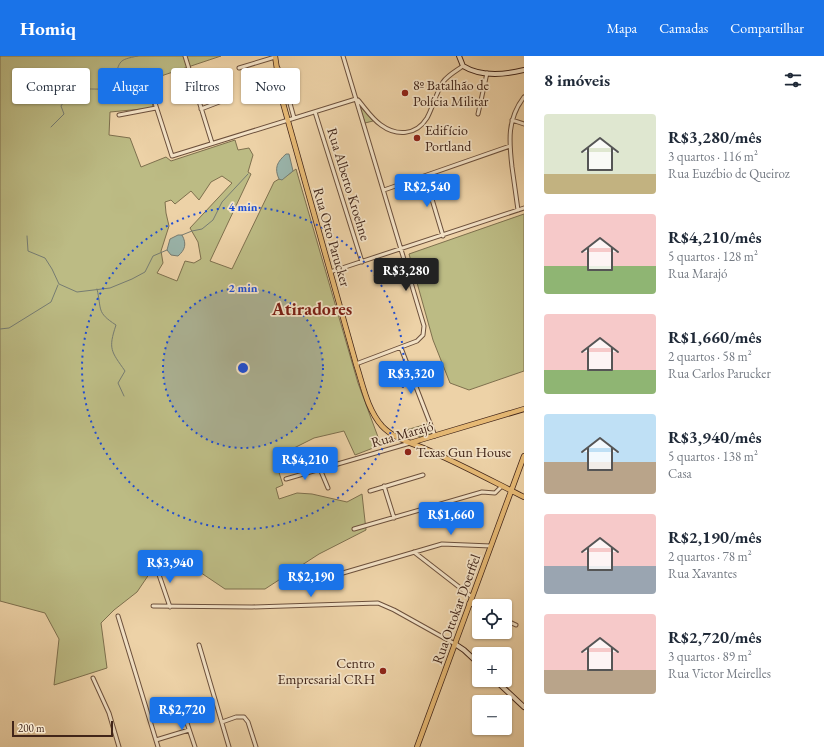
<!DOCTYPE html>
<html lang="pt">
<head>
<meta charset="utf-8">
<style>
  :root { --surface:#fff; --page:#f2f2f3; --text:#1f2937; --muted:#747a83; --accent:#1a73e8 }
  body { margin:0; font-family:"EB Garamond",serif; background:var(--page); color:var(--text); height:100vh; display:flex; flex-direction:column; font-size:15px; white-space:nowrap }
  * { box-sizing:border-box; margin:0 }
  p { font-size:13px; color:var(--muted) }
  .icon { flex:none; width:22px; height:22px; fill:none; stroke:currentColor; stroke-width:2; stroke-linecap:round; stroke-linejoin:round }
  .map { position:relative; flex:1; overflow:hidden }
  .details { display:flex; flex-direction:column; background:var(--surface); width:300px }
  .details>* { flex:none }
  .top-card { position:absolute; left:12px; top:12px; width:380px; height:36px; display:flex; gap:8px }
  .controls { position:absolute; left:472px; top:543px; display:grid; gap:8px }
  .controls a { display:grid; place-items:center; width:40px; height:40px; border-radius:4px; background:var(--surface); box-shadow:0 1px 3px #0004; font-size:20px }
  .scale { position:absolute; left:12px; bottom:10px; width:101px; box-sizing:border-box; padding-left:4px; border:2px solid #412519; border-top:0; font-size:11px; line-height:14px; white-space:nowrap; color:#412519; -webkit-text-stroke:3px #f3e2c6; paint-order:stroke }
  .price { position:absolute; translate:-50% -34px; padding:0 9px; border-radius:4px; background:var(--accent); color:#fff; font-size:13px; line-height:26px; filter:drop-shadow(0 1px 2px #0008) }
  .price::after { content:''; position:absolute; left:50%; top:24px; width:12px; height:9px; margin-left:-6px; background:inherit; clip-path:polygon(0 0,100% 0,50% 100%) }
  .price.current { background:#222; color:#fff }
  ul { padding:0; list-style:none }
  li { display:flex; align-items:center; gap:12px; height:100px; padding:0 20px }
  li span { display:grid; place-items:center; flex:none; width:112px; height:80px; border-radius:4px; color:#555 }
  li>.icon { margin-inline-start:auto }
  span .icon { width:48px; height:48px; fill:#fffc; stroke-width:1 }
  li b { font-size:17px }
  h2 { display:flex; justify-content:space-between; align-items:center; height:48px; padding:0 20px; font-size:17px }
  .tag { padding:0 14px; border-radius:4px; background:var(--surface); box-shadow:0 1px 3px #0004; font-size:14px; line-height:36px }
  .tag.current { background:var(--accent); color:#fff }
  header { display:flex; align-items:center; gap:24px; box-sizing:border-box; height:56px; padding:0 20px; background:var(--accent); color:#fff }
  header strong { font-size:19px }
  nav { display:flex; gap:22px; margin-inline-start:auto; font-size:14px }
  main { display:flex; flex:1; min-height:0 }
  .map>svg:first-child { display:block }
  .green { fill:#bcbb84; stroke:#7e704e; fill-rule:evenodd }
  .water { fill:#9ab6ad; stroke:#767c72 }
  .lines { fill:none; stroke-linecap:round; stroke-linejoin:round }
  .stream { stroke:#767c72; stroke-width:1 }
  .street-casing { stroke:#6c503c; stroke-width:5 }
  .secondary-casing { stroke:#412519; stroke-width:6 }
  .primary-casing { stroke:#412519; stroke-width:6 }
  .street { stroke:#f3e2c6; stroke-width:3 }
  .secondary { stroke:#f3e2c6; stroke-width:4 }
  .primary { stroke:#e6b974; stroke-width:4.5 }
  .ring { fill:none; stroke:#1d4ed8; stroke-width:2; stroke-dasharray:2 4 }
  .poi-dot { fill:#8f2418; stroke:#f3e2c6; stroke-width:1.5 }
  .labels { text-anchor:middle; stroke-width:3.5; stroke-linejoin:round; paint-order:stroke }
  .poi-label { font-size:14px; fill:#412519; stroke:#f3e2c6; text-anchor:start }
  .street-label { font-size:14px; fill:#412519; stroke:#f3e2c6 }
  .district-label { font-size:18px; font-weight:bold; fill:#7a1f14; stroke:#f3e2c6 }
  .centre { fill:#1d4ed8; stroke:#f3e2c6; stroke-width:2 }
  .ring-label { font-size:12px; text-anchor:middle; font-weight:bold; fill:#1d4ed8; stroke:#f3e2c6; stroke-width:3.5; stroke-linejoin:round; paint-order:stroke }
</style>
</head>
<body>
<header>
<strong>Homiq</strong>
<nav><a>Mapa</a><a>Camadas</a><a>Compartilhar</a></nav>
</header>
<main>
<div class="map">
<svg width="524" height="691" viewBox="0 0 524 691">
  <rect width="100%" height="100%" fill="#edd2a7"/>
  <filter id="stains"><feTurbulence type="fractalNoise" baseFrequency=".005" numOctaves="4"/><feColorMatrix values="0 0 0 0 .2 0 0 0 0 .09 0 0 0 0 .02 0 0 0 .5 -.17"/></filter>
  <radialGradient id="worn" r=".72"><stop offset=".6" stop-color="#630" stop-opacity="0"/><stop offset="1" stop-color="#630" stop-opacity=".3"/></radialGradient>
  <path class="green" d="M0,0H221L149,24L153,52L110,56L109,79L130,82L141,111L166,101L171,105L235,84L238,94L249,92L253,99L248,116L251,118L210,205L232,213L274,126L279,123H282L296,113L358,327L381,389L355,399L344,375L314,382L288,395L276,407L283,429L276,432L279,443L297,437L312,438L347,446L362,438L366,474L319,498L265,533H225L176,500L156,508L137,536L114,554L101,567L107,612L54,629L59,583L45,557L0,545ZM222,120L232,127L190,172L198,186L201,203L194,207L185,205L177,225L157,217L163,207L161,195L169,170L166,157L165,146L171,144L175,148L191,135L199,144L211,126Z
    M359,49L373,65L365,67Z
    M524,158V315L469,334L450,327L433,284L409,198Z
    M427,368L431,378L420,381L406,374Z"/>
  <path class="water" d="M286,98H289L293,115L282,124L279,123C274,112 277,106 286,98Z
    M178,179H182C187,188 185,194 178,200L171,199L167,194L170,183Z"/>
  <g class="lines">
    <path class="stream" d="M51,71L64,58L61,50C75,28 84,34 106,33C109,30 113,26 114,22C121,5 117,4 138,0
      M182,179L192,175L202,173L213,164L222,146L248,118
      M27,180L28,195L45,202L52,213L59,228L77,236L110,232L132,223L145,216L153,200L167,194
      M97,233C102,254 96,256 116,269C108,293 111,295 125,315L118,327L124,340
      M0,273L9,272L51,246L58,229"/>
    <g class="street-casing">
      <path id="street" d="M185,0L212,87
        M343,0L424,270L423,279L417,285L356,308
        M239,12L275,1
        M278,12L283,22L294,62
        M193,27L222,18
        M358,44C365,52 372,63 381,69C396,80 416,80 427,62C433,51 436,37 443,26C448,19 456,15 463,10
        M155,47L172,100L356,43
        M201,53L227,43
        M315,56L362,206
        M478,58L487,17
        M119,59L156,52
        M512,64L524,68
        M425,120L443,180
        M384,134L510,90
        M518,154C516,140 514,126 512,111C509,85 507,63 524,41
        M330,216L524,152
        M401,292L435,380
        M320,413L328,432
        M286,423L410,387
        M384,430L394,462
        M370,435L423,419
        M354,473L482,436L495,437L502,430
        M414,496L472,541
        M156,510L170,551
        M320,521L336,519L442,488L491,490
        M469,547L479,552
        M153,550L252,551L378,547L394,554L455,588
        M118,560L158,691
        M505,564L516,569
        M199,589L229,691
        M93,622L109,657L119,691
        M183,655L195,691
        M222,666L236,661H244L248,666L256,691
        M156,684L189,674"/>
    </g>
    <g class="secondary-casing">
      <path id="secondary" d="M459,0L463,10C481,21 504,19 524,14
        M455,588L464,594L479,608
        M495,624L524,651"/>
    </g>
    <g class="primary-casing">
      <path id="primary" d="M275,0L281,40L356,308C363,329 367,353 382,370C394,383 412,387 428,394C460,408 492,425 524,441
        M410,387L524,353
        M417,691L524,400"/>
    </g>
    <use href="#street" class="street"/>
    <use href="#secondary" class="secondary"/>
    <use href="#primary" class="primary"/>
  </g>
  <circle cx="243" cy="312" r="80" fill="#1d4ed8" fill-opacity=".12"/>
  <g class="ring">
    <circle cx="243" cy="312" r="80"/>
    <circle cx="243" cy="312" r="161"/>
  </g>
  <g class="poi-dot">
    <circle cx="405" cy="37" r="4"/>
    <circle cx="417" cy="82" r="4"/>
    <circle cx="408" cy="396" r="4"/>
    <circle cx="383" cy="615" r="4"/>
  </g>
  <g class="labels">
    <g class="poi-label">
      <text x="413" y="34">8º Batalhão de<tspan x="413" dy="16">Polícia Militar</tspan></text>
      <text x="425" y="79">Edifício<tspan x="425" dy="16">Portland</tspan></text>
      <text x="416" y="401">Texas Gun House</text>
      <text x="375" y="612" text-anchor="end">Centro<tspan x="375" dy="16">Empresarial CRH</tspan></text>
    </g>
    <g class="street-label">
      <text transform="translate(349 128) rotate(73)" y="5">Rua Alberto Kroehne</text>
      <text transform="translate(332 181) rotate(74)" y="5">Rua Otto Parucker</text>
      <text transform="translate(402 378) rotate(-16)" y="5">Rua Marajó</text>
      <text transform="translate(456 553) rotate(-70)" y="5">Rua Ottokar Doerffel</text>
    </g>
    <g class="district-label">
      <text x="312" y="259">Atiradores</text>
    </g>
  </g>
  <circle cx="243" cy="312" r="6" class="centre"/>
  <g class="ring-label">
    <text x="243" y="155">4 min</text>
    <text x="243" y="236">2 min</text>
  </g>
  <rect width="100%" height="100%" filter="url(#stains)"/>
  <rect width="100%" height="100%" fill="url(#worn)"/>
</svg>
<div class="controls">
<a><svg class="icon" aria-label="locate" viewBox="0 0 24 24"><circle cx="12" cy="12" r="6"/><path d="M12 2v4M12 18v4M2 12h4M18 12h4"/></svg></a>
<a>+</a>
<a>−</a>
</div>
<div class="scale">200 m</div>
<b class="price" style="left:427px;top:152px">R$2,540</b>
<b class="price current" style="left:406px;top:236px">R$3,280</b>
<b class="price" style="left:411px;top:339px">R$3,320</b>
<b class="price" style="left:305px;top:425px">R$4,210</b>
<b class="price" style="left:451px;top:480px">R$1,660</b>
<b class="price" style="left:170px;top:528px">R$3,940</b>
<b class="price" style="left:311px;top:542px">R$2,190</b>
<b class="price" style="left:182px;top:675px">R$2,720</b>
<div class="top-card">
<a class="tag">Comprar</a>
<a class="tag current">Alugar</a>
<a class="tag">Filtros</a>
<a class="tag">Novo</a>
</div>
</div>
<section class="details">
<h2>8 imóveis<svg class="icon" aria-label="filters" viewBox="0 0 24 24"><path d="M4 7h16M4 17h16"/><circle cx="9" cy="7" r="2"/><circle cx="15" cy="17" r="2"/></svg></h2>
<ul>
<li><span style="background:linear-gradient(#dfe7d0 75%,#c2b280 0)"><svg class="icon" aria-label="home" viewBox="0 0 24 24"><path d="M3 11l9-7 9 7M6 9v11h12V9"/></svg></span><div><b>R$3,280/mês</b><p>3 quartos · 116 m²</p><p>Rua Euzébio de Queiroz</p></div></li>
<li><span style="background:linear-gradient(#f6c9c9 65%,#8fb573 0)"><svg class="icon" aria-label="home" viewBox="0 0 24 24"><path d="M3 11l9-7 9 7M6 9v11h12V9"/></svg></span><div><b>R$4,210/mês</b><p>5 quartos · 128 m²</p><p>Rua Marajó</p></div></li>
<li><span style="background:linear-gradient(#f6c9c9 70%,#8fb573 0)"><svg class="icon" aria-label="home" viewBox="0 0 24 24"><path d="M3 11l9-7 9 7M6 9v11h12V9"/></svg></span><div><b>R$1,660/mês</b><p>2 quartos · 58 m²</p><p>Rua Carlos Parucker</p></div></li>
<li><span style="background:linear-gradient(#bfe0f5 60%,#b9a48a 0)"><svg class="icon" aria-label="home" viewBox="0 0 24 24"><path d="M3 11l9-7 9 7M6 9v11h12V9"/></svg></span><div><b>R$3,940/mês</b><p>5 quartos · 138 m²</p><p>Casa</p></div></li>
<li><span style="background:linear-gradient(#f6c9c9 65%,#9aa5b1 0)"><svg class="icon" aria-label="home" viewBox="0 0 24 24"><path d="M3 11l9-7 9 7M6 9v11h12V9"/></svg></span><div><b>R$2,190/mês</b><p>2 quartos · 78 m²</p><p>Rua Xavantes</p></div></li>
<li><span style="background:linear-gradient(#f6c9c9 70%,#b9a48a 0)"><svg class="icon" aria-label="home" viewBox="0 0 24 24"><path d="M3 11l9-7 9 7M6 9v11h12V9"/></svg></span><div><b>R$2,720/mês</b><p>3 quartos · 89 m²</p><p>Rua Victor Meirelles</p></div></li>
</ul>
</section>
</main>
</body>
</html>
